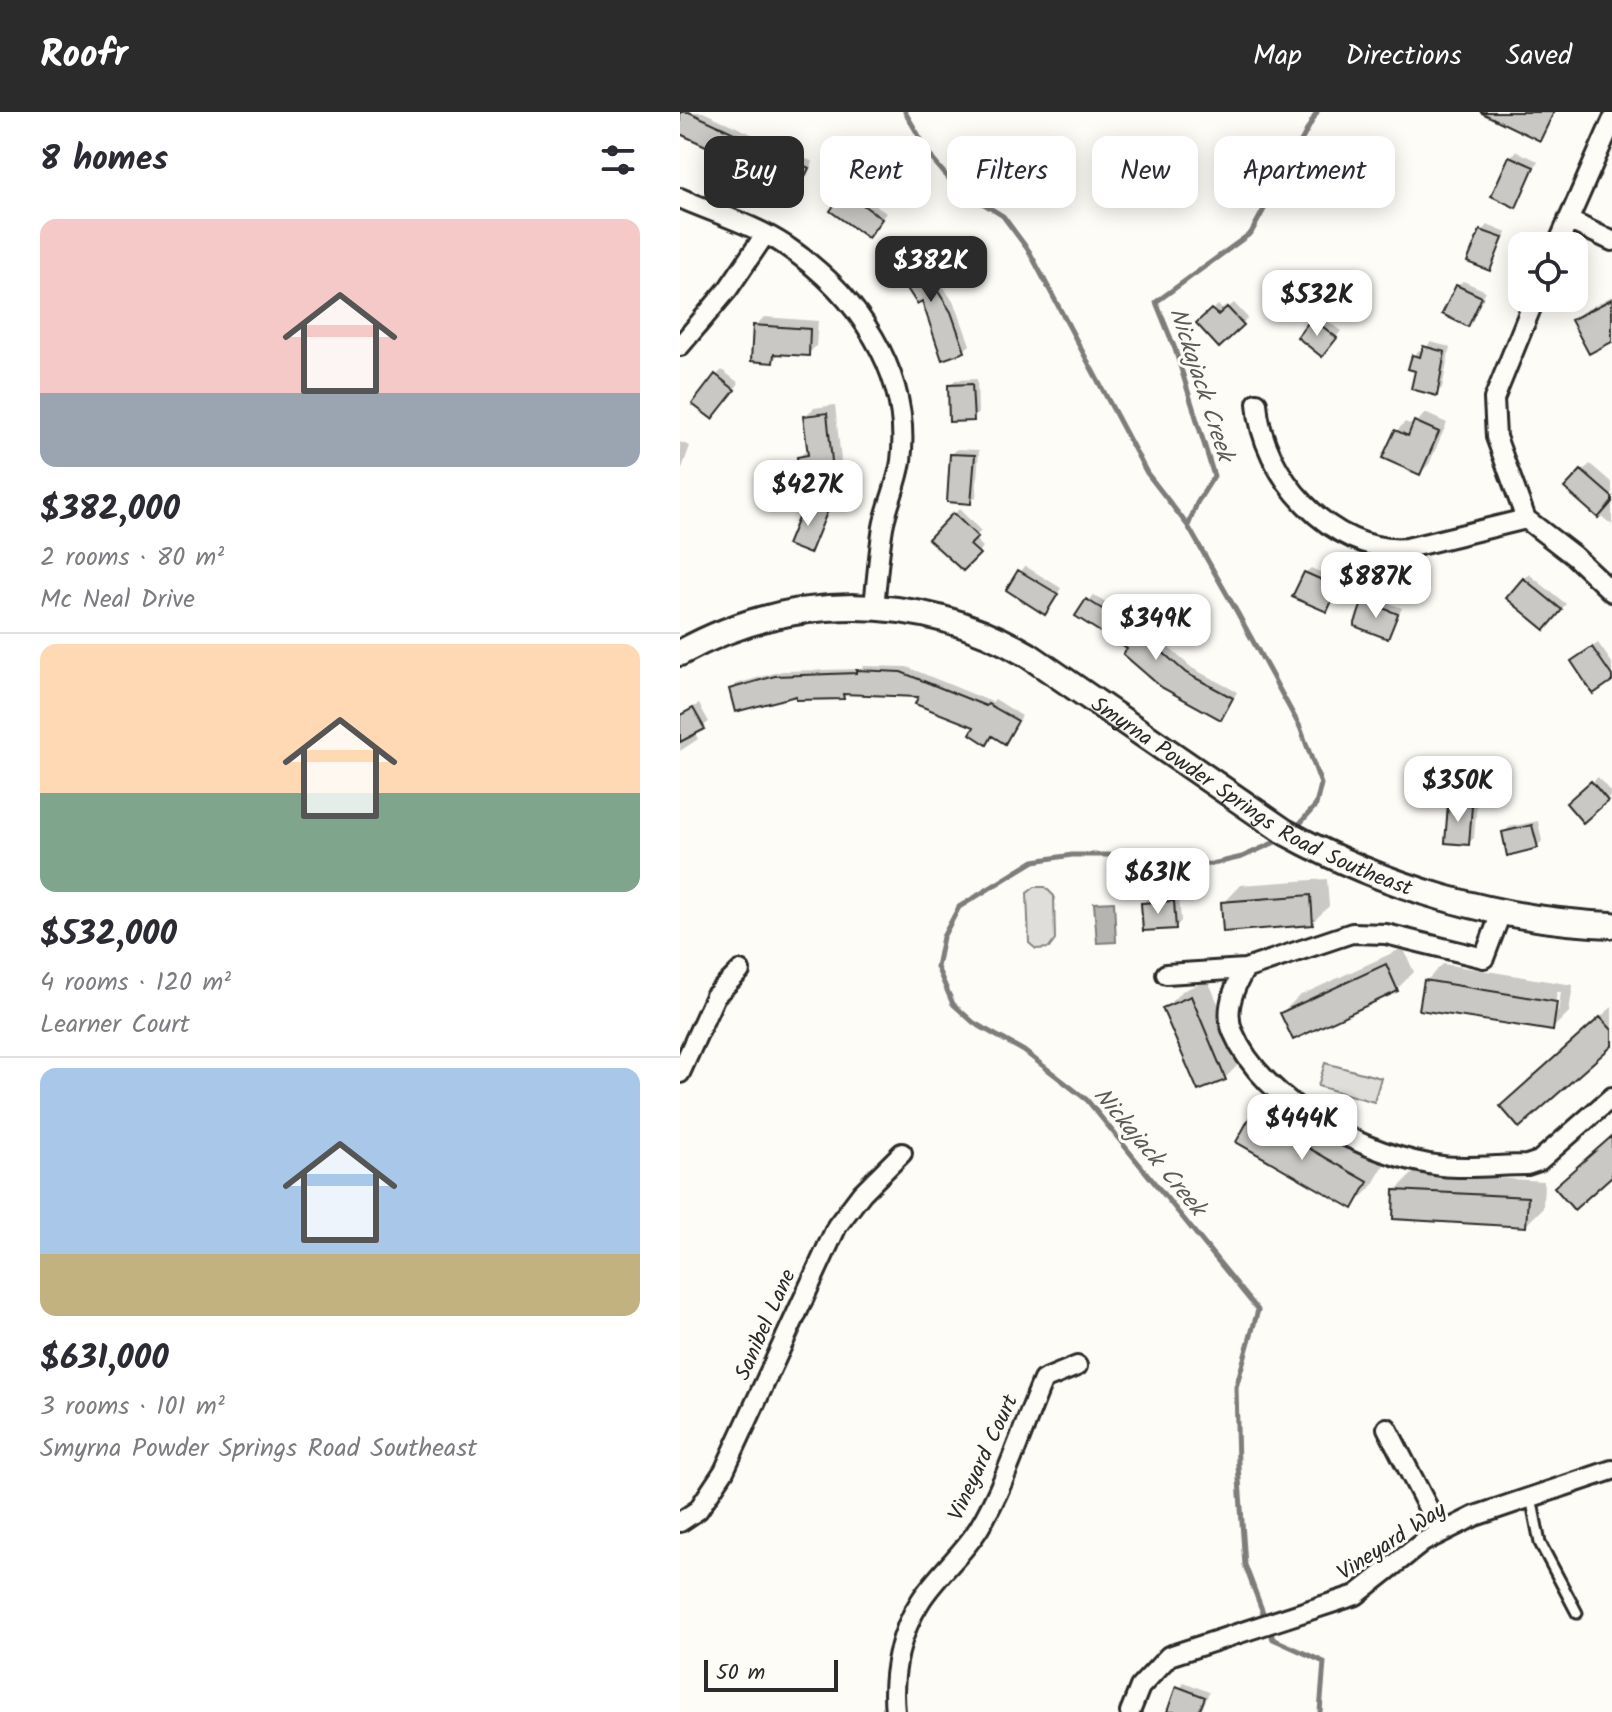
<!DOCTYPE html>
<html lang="en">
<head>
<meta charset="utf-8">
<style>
  :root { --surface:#fff; --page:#f2f2f3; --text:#2b2b33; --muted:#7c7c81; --line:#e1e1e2; --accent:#2b2b2b }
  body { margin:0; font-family:Kalam,sans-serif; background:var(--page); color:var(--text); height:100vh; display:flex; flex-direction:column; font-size:30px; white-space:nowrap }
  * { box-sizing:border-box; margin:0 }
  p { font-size:26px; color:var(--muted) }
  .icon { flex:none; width:44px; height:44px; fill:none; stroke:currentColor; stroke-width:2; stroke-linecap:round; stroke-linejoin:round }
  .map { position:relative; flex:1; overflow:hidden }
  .sheet { display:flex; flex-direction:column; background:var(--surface); width:680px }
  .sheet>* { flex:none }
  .banner { position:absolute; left:24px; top:24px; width:760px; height:72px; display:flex; gap:16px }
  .controls { position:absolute; left:828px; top:120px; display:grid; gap:16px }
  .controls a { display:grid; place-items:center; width:80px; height:80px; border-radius:16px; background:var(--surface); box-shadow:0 4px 20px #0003; font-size:40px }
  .scale { position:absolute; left:24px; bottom:20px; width:134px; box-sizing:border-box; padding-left:8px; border:4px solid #2b2b2b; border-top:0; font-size:22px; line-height:28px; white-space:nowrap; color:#2b2b2b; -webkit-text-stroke:6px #fdfcf7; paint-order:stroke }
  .price { position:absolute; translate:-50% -68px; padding:0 18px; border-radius:16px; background:#fff; color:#222; font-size:26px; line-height:52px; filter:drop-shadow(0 2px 4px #0008) }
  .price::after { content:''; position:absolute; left:50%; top:48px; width:24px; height:18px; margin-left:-12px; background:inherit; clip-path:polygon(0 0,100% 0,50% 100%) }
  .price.active { background:var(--accent); color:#fff }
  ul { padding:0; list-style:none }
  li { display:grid; align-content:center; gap:16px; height:424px; padding:0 40px }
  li+li { border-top:2px solid var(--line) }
  li span { display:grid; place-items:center; height:248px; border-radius:16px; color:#555 }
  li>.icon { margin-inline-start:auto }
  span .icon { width:144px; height:144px; fill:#fffc; stroke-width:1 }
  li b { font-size:34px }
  h2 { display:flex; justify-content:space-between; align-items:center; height:96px; padding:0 40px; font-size:34px }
  .chip { padding:0 28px; border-radius:16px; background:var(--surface); box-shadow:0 4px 20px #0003; font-size:28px; line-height:72px }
  .chip.active { background:var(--accent); color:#fff }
  header { display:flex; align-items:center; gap:48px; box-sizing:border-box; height:112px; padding:0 40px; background:var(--accent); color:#fff }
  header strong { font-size:38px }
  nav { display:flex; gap:44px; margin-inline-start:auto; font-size:28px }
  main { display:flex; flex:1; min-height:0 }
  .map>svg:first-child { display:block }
  .green { fill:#dfdeda; stroke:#858482; stroke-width:2 }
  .water { fill:#b5b4b1; stroke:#7e7d7b; stroke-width:2 }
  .shadow { fill:#0003; fill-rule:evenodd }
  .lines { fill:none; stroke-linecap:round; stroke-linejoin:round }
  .stream { stroke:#7e7d7b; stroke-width:5 }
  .building { fill:#c9c8c4; stroke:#2b2b2b; stroke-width:2 }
  .service-casing { stroke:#2b2b2b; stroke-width:15 }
  .minor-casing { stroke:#2b2b2b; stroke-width:24 }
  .tertiary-casing { stroke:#2b2b2b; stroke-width:30 }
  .service { stroke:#fdfcf7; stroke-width:9 }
  .minor { stroke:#fdfcf7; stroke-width:18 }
  .tertiary { stroke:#fdfcf7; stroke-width:24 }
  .labels { text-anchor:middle; stroke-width:6; stroke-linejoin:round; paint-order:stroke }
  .street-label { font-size:22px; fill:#2b2b2b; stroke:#fdfcf7 }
  .water-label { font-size:24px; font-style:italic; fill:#5b5b5a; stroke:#fdfcf7 }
</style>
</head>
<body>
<header>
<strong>Roofr</strong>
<nav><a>Map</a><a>Directions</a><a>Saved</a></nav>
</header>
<main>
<section class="sheet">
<h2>8 homes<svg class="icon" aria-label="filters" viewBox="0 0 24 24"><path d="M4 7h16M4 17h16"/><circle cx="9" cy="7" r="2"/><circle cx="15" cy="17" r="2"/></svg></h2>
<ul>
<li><span style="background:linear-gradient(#f6c9c9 70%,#9aa5b1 0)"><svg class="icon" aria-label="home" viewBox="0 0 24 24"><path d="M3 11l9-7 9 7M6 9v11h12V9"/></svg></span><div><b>$382,000</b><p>2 rooms · 80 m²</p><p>Mc Neal Drive</p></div></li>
<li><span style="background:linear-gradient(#ffd9b3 60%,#7fa58c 0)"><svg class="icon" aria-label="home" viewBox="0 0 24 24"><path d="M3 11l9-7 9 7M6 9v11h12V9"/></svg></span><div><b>$532,000</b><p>4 rooms · 120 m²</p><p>Learner Court</p></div></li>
<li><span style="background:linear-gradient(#a9c7e8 75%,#c2b280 0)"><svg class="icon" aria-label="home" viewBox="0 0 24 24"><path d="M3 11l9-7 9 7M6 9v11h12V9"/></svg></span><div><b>$631,000</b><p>3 rooms · 101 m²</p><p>Smyrna Powder Springs Road Southeast</p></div></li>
</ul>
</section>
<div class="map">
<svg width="932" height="1600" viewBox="0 0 932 1600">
  <rect width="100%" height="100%" fill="#fdfcf7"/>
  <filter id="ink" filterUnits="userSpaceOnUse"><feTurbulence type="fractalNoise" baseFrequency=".0125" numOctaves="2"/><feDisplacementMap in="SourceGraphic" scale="16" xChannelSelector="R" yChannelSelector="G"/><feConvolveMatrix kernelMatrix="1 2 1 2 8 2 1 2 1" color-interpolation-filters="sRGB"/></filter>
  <g filter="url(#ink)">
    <path class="green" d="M355,775H365L374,784L375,828L369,836L356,837L349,831L347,781Z
      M645,951L701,966L694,990L638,974Z"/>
    <path class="water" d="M434,790L436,830L417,831L414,791Z"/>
    <path class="shadow" d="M0,0H23L133,50L124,70L119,75L0,21Z
      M836,39L858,49L836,93L830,45Z
      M171,75L206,101L193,119L153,98Z
      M807,113L827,121L810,156L802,119Z
      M248,133L257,147L250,154L276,194L290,233L284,238L216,156Z
      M783,169L806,179L787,212L778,174Z
      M932,184V228L893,209L902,200Z
      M554,191L568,206L539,233L518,211L538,193L544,199Z
      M638,202L661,219L647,237L633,208Z
      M84,205L138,209L136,234L128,242L100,241L92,249L75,214Z
      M750,230L770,235L762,276L756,281L738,257L734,244L739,238L744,240Z
      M42,258L59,271L38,299L36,264Z
      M297,267L298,301L293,307L270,274L275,268Z
      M155,293L161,348L152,357L119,345L128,337L125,304L134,296Z
      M745,301L767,311L749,352L740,361L717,319L725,310L734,314Z
      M0,330L10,334L0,362Z
      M277,337L299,338L296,385L290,390L272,342Z
      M910,352L932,371V413L887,376Z
      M132,384L152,393L130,440L127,390Z
      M279,397L301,419L294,426L303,435L283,456L251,427Z
      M345,454L381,476L370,495L328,478Z
      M631,456L662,470L646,498L625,461Z
      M849,462L886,492L870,510L844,467Z
      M413,483L466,516L512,556L557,580L546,600L540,605L450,537L408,489Z
      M691,484L722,496L708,525L685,489Z
      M918,531L932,551V567L899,544Z
      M184,554L227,555L312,590L315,587L342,604L325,629L314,622L307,630L297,614L241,583L168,580L163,585L51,577L56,572L102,559L181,557Z
      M19,592L29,610L14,620L18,627L0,639V602Z
      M918,665L932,682L927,688L894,686Z
      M776,687L797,689L794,726L788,731L770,693Z
      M858,709L862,729L857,735L824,721L829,715Z
      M647,767L649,794L632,811L543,791L560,773Z
      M499,784L501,809L496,815L463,792L468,786Z
      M723,836L734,860L717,877L602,901L619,884Z
      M763,852L893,873L889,900L872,917L746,869ZM877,880H881L878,900H874Z
      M528,868L562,949L545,966L485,896L502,879Z
      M932,895V931L839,977Z
      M590,987L704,1053L690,1077L673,1094L573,1004Z
      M733,1061L864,1069L863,1096L846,1113L716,1078Z
      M504,1570L529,1580L521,1600H489Z"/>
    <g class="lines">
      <path class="stream" d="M225,0L253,48L275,74L323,104L349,139L467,361L508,414L557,500L620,615L641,672L636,693L616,716
        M508,414L517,391L534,364L495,237L476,190L571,121L637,0
        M602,727L562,745L532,752L484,753L429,743H392L354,749L279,795L263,825L257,855L273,892L294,911L344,939L407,988L578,1198L556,1275L558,1353L565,1453L593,1527L644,1550L640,1600"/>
    </g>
    <path class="building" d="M0,0H9L129,56L119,77L0,22Z
      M800,0H874L860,29Z
      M829,44L854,55L836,96L811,84Z
      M164,79L202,107L188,126L150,99Z
      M800,118L823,126L810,159L787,150Z
      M242,137L253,154L245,159L271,200L285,240L262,248L242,189L237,192L214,156Z
      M776,173L802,185L788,215L762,202Z
      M932,187V230L909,242L891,208Z
      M547,195L564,213L539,236L516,211L531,197L538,203Z
      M632,206L657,226L642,245L617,225Z
      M73,213L130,217L129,244L94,242L93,251L71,249Z
      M743,234L765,240L757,284L731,277L735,259L728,257L732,243L740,245Z
      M35,262L55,278L32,307L12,292Z
      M292,272L294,309L269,310L268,273Z
      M147,301L153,359L119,363L117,345L128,343L123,304Z
      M734,309L759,320L740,363L702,346L715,318L728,324Z
      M270,342L295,343L291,392L267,390Z
      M901,358L932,385V390L918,406L884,376Z
      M125,389L148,398L130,442L107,433Z
      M273,401L298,425L290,433L300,442L283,459L248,427Z
      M338,458L378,482L365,503L326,478Z
      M624,460L658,475L647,500L612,485Z
      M843,466L882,498L865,518L826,486Z
      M406,487L461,521L506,561L553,586L541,608L481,575L443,542L447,537L395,504Z
      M683,488L718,502L708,527L674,514Z
      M912,535L932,564V569L913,582L891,549Z
      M176,558L221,560L306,594L308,592L338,609L325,632L312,624L307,633L290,622L294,615L235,592L238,585L163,582L164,587L116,588V584L55,600L49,577L95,564L176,561Z
      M13,596L25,617L0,630V603Z
      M911,669L928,689L903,711L886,691Z
      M768,692L792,694L789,733L765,731Z
      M852,713L858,736L827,744L822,720Z
      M631,783L633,813L543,820L541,790Z
      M494,789L496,817L463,819L461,791Z
      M706,852L718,879L613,928L600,901Z
      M744,868L877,890L873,919L739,898Z
      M511,884L546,968L518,979L482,896Z
      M920,905L932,918V934L839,1016L820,994Z
      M571,1003L688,1070L673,1097L556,1030Z
      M932,1024V1064L894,1098L874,1075Z
      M714,1078L848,1085L846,1115L713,1107Z
      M496,1574L525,1585L519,1600H487Z"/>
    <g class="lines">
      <g class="service-casing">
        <path id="service" d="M851,1385L860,1431L897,1501"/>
      </g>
      <g class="minor-casing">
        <path id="minor" d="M0,86C34,101 75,113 106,134C176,181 232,261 221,349C218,371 207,393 203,415C199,440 197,467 194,494
          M888,108L932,129
          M877,134L932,9
          M855,186L814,287L816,325L846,407L894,444L932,480
          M0,234L48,177L84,124
          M577,291C581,362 652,443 727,436L846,407
          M821,801L804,846L706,822L672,821L565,857C554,875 544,899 553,920C583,992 688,1045 762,1054C789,1057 820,1053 847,1053L859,1049L932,985
          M486,862L565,857
          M0,961L35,884L60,859
          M707,1316L761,1421
          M0,1410L18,1398L44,1359L157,1114L182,1081L222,1041
          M215,1600C211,1562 220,1520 241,1488C258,1462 283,1442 299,1416C325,1373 343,1315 363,1268L397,1254
          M450,1600L460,1575L489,1544L676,1483L743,1430L795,1404L932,1358"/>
      </g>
      <g class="tertiary-casing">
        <g id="tertiary">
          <path id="s1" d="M0,541C110,480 239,479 348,543L605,720C705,775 817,809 932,813"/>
        </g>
      </g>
      <use href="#service" class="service"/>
      <use href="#minor" class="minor"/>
      <use href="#tertiary" class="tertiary"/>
    </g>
  </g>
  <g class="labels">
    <g class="street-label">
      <text dy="8" stroke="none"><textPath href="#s1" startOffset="630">Smyrna Powder Springs Road Southeast</textPath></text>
      <text transform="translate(84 1212) rotate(-66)" y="8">Sanibel Lane</text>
      <text transform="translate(302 1345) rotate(-65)" y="8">Vineyard Court</text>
      <text transform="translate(711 1428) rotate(-33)" y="8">Vineyard Way</text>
    </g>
    <g class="water-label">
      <text transform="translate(522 272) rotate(72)" y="8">Nickajack Creek</text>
      <text transform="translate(470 1039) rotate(50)" y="8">Nickajack Creek</text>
    </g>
  </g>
</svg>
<div class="controls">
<a><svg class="icon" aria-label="locate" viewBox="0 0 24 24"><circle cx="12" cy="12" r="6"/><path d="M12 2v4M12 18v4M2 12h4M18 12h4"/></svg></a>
</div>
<div class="scale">50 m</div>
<b class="price active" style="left:251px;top:192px">$382K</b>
<b class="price" style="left:637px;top:226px">$532K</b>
<b class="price" style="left:128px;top:416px">$427K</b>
<b class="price" style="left:696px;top:508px">$887K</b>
<b class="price" style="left:476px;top:550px">$349K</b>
<b class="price" style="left:778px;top:712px">$350K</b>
<b class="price" style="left:478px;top:804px">$631K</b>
<b class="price" style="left:622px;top:1050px">$444K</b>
<div class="banner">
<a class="chip active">Buy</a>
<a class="chip">Rent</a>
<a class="chip">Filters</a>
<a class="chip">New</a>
<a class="chip">Apartment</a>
</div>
</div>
</main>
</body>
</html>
